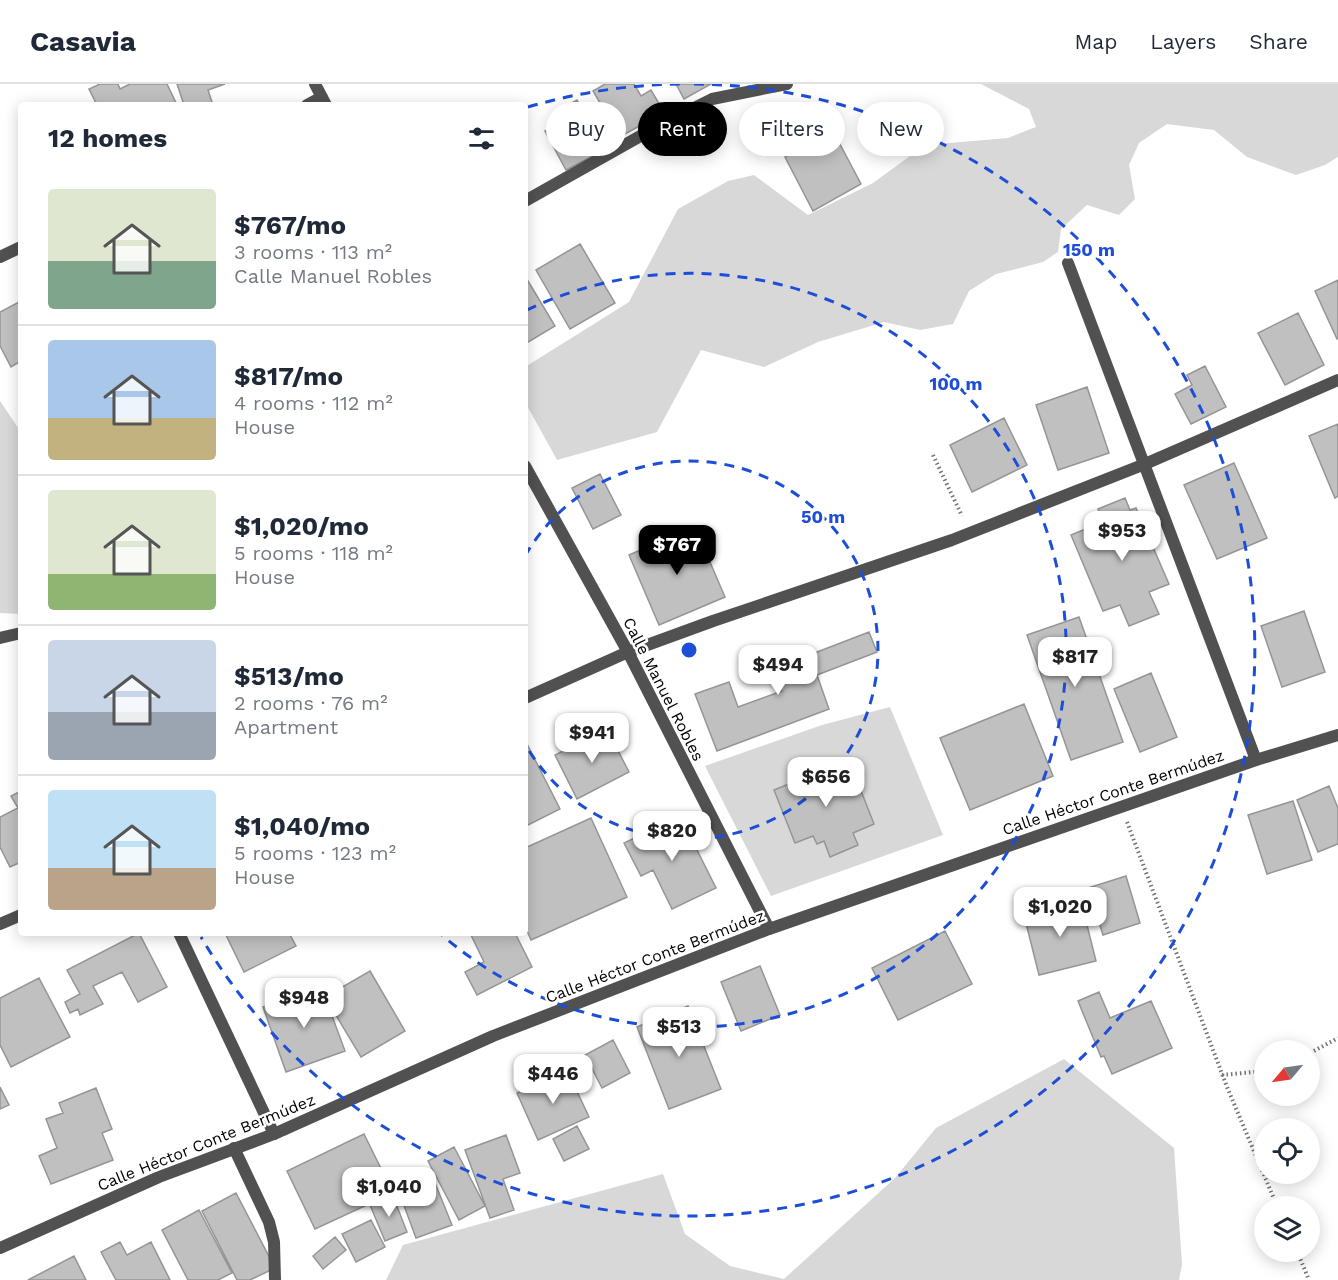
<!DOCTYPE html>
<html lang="en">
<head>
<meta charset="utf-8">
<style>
  :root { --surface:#fff; --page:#f2f2f3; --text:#1f2937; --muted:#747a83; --line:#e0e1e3; --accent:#000 }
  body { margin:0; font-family:"Work Sans",sans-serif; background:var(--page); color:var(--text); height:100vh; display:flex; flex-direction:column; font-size:22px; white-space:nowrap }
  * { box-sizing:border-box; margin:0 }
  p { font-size:20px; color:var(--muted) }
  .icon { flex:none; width:33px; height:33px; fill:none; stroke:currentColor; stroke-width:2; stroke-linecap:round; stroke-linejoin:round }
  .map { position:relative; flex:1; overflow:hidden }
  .drawer { position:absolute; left:18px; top:18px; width:510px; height:834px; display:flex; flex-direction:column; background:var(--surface); border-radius:6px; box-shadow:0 3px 15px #0003 }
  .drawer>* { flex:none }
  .hud { position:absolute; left:546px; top:18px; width:570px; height:54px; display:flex; gap:12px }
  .needle { width:39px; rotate:241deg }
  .fabs { position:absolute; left:1254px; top:956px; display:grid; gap:12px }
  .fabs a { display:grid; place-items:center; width:66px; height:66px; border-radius:50%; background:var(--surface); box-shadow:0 3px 15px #0003; font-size:30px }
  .price { position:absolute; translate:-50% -51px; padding:0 14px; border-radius:12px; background:#fff; color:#222; font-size:20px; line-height:39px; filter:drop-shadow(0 2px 3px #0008) }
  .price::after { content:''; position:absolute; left:50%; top:36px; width:18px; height:14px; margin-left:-9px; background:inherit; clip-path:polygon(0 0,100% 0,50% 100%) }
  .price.on { background:var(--accent); color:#fff }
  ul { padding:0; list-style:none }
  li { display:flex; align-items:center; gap:18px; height:150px; padding:0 30px }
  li+li { border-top:2px solid var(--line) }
  li span { display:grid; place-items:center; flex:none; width:168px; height:120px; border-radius:6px; color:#555 }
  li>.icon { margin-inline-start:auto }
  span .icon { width:72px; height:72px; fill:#fffc; stroke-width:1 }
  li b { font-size:26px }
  h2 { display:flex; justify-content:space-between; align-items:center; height:72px; padding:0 30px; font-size:26px }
  .chip { padding:0 21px; border-radius:27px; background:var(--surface); box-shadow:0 3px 15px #0003; font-size:21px; line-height:54px }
  .chip.on { background:var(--accent); color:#fff }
  header { display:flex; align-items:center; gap:36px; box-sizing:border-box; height:84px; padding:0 30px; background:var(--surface); border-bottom:2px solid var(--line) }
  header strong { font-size:28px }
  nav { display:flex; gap:33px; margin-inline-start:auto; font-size:21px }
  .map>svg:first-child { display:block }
  .green { fill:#d8d8d8 }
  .building { fill:#c0c0c0; stroke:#959595; stroke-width:1.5 }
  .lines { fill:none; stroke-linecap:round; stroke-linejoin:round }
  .path { stroke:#737373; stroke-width:4; stroke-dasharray:1.5 3; stroke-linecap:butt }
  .minor { stroke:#515151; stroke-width:12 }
  .tertiary { stroke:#515151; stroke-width:12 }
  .ring { fill:none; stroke:#1d4ed8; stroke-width:3; stroke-dasharray:10 8 }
  .labels { text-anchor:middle; stroke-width:5; stroke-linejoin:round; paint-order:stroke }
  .street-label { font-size:16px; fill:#000; stroke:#fff }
  .centre { fill:#1d4ed8; stroke:#fff; stroke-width:3 }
  .ring-label { font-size:18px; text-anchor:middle; font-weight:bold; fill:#1d4ed8; stroke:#fff; stroke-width:5; stroke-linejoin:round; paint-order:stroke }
</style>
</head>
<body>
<header>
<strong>Casavia</strong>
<nav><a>Map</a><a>Layers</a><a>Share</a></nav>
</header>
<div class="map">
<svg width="1338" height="1196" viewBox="0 0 1338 1196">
  <rect width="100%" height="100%" fill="#fff"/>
  <path class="green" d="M981,0H1338V73L1325,81L1296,91L1247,73L1214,46L1167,40L1139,59L1129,81L1135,115L1119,131L1087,121L1061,145L1058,168L1043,178L996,190L969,207L953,240L920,246L884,238L818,258L764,283L701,266L657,348L557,376L525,318V283L629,218L678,125L728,97L754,91L808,131L873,99L925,61L1008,54L1036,43L1029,25Z
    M0,317L21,348V530L0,529Z
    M890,623L943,751L771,812L705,682L822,641Z
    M1064,975L1174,1064L1182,1180L1179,1196H386L403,1161L663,1090L685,1150L730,1182L784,1195L895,1094L936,1044Z"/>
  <path class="building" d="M100,0H118L120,5L130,0H167L176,19L172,21H97L89,5Z
    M177,0H225L208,6L213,21H184Z
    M605,0H634L641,12L651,6L664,28L620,53L593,7Z
    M676,0H711L684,15Z
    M577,16L604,66L566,86L545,47L561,39L555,28Z
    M833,47L861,100L813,127L785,73Z
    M580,160L615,219L570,245L536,186Z
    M525,192L555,242L525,260Z
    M1338,196V254L1337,255L1315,207Z
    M21,217V277L11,283L0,262V228Z
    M1298,229L1324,281L1285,301L1258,249Z
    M1205,282L1226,323L1191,340L1175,310L1192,301L1187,291Z
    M1087,303L1109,369L1058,386L1036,321Z
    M1004,334L1027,381L972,408L950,361Z
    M1338,340V412L1335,414L1309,352Z
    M1234,379L1267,454L1217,475L1184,401Z
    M600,390L621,431L593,445L572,404Z
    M1125,414L1130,426L1136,424L1169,500L1149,508L1159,530L1129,542L1120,521L1103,527L1071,451L1103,438L1098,425Z
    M695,443L725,513L659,541L629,471Z
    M1304,527L1325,588L1282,603L1261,542Z
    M1079,533L1123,658L1071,676L1027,551Z
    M869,548L877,568L817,591L829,625L717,667L695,610L729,598L738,623L782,607L773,585Z
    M1151,589L1177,653L1140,668L1114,605Z
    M1024,620L1053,692L970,726L940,654Z
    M607,645L629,688L577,715L555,671Z
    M525,656L560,725L528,741L525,735Z
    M849,676L874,740L853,749L858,761L830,773L824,757L817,760L813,752L795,759L774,706Z
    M1329,702L1338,724V760L1318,768L1297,716Z
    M21,707V778L10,783L0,763V733L18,724L11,712Z
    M1293,717L1312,776L1267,790L1248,731Z
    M680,732L716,804L672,825L653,786L641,792L624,759Z
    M591,734L627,813L531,856L525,842V764Z
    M1126,792L1140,839L1103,851L1088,804Z
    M1081,817L1096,877L1039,891L1024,831Z
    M945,847L972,900L898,936L872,884Z
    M139,849L167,903L138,918L122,888L93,902L103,920L80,931L78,925L70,929L65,918L80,910L67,886Z
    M225,849H289L296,862L244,888Z
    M470,849H515L532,883L477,911L465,888L484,878Z
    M760,882L780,931L741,947L721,898Z
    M370,887L405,947L361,973L325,913Z
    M39,894L70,953L11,983L0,961V914Z
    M321,902L345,967L286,988L263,923Z
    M1099,908L1110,934L1151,917L1172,964L1112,990L1104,972L1101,973L1078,917Z
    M688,922L721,1005L669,1025L637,943Z
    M613,956L630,989L602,1004L585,971Z
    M567,986L589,1033L538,1056L517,1009Z
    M0,1003L9,1021L0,1025Z
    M96,1004L112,1045L102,1049L113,1076L51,1100L39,1072L57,1064L46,1035L63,1029L59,1019Z
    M577,1042L589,1065L564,1077L553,1055Z
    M364,1050L393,1109L315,1145L287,1087Z
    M506,1051L520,1089L503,1095L514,1126L490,1134L465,1066Z
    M454,1063L485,1122L459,1136L428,1077Z
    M433,1094L452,1141L416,1154L399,1108Z
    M236,1109L275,1184L250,1196H237L202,1127Z
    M393,1112L407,1148L385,1157L370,1121Z
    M199,1126L232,1189L218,1196H188L162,1146Z
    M371,1136L385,1163L356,1178L342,1150Z
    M335,1153L346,1166L323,1185L313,1172Z
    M120,1158L127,1171L151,1158L170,1196H116L101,1168Z
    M74,1172L86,1196H28Z"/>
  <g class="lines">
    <path class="path" d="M933,371L962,432
      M1127,738L1227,1003L1277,1122
      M1310,969L1338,954
      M1222,991L1264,987
      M1297,1167L1309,1196"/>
    <path class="minor" d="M315,0L326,21
      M307,21L322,13
      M525,117L660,41L712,15L787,0
      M0,173L21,163
      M1068,179L1256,676
      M525,382L628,568L769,845
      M0,554L21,549
      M525,614L628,568L713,537L952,456L1145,380L1338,296
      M0,840L21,831
      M179,849L274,1050
      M234,1064L269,1138L274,1158L275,1196"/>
    <path class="tertiary" d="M0,1164L159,1093L274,1050L493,952L769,845L1256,676L1338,651"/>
  </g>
  <g class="ring">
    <path d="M525 472A189 189 0 1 1 525 660"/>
    <path d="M527 226A377 377 0 1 1 442 851"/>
    <path d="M528 23A566 566 0 0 1 684 0M694 0A566 566 0 1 1 201 853"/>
  </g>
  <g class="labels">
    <g class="street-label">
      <text transform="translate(664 605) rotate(63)" y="6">Calle Manuel Robles</text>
      <text transform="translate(1113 708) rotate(-19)" y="6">Calle Héctor Conte Bermúdez</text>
      <text transform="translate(655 872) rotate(-21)" y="6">Calle Héctor Conte Bermúdez</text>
      <text transform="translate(206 1058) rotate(-22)" y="6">Calle Héctor Conte Bermúdez</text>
    </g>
  </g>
  <circle cx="689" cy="566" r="9" class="centre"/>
  <g class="ring-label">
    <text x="1089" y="172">150 m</text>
    <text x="956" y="306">100 m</text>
    <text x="823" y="439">50 m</text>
  </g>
</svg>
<div class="fabs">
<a><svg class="needle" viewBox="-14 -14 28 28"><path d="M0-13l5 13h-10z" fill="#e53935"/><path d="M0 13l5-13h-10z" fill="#747a83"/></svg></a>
<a><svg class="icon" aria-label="locate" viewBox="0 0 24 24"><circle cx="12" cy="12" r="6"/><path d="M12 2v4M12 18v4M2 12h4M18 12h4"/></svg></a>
<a><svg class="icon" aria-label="layers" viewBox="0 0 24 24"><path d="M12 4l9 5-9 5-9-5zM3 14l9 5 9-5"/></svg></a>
</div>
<b class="price" style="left:1122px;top:478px">$953</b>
<b class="price on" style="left:677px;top:492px">$767</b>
<b class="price" style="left:1075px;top:604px">$817</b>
<b class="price" style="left:778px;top:612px">$494</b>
<b class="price" style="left:592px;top:680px">$941</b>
<b class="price" style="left:826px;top:724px">$656</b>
<b class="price" style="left:672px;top:778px">$820</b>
<b class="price" style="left:1060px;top:854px">$1,020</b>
<b class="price" style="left:304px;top:945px">$948</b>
<b class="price" style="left:679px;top:974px">$513</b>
<b class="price" style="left:553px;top:1021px">$446</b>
<b class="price" style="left:389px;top:1134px">$1,040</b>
<div class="hud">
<a class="chip">Buy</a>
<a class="chip on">Rent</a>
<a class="chip">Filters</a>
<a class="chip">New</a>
</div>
<section class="drawer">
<h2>12 homes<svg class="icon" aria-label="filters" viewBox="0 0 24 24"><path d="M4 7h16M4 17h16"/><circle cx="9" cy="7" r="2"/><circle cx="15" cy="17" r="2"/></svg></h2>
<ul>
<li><span style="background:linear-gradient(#dfe7d0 60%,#7fa58c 0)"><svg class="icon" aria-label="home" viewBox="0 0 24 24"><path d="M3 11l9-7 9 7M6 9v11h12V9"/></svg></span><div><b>$767/mo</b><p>3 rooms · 113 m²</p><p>Calle Manuel Robles</p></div></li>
<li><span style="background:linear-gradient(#a9c7e8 65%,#c2b280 0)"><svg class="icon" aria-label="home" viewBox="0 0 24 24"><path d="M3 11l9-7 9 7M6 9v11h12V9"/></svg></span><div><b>$817/mo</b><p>4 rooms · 112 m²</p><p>House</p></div></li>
<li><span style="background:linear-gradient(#dfe7d0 70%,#8fb573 0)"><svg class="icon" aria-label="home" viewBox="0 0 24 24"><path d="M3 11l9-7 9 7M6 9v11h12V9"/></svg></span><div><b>$1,020/mo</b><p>5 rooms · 118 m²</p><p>House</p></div></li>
<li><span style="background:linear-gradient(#c9d6e8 60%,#9aa5b1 0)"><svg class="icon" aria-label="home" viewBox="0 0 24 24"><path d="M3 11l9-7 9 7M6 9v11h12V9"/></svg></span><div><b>$513/mo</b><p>2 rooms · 76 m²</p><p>Apartment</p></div></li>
<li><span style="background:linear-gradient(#bfe0f5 65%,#b9a48a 0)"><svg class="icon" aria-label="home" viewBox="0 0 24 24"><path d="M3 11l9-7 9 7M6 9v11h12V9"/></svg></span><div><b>$1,040/mo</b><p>5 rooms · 123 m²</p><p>House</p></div></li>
</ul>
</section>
</div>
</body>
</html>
